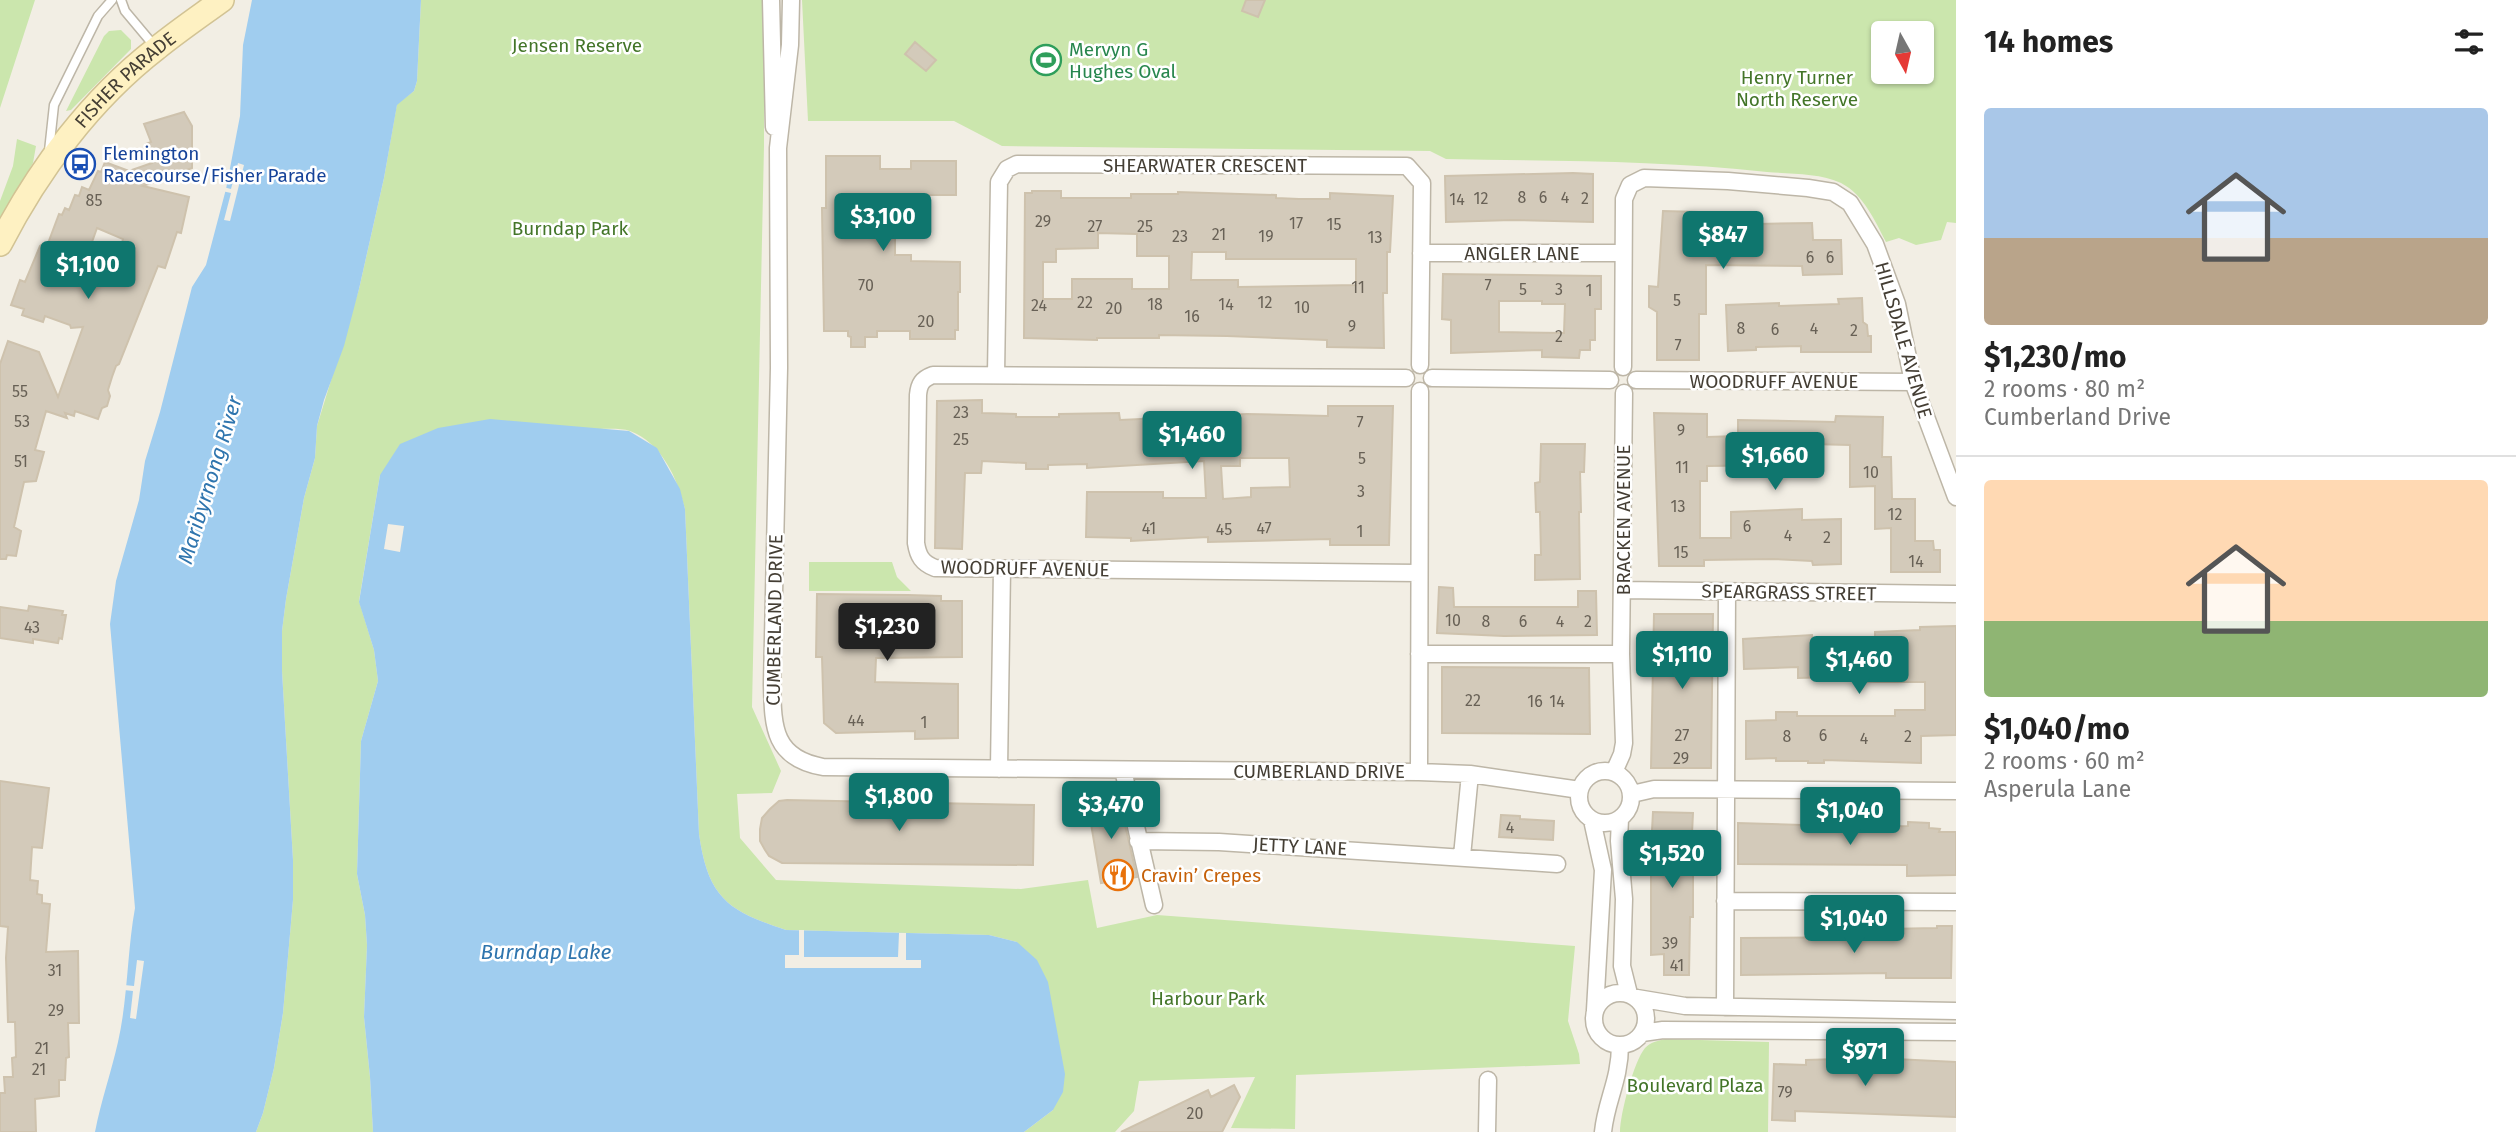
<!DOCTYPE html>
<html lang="en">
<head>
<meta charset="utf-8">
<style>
  :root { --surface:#fff; --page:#f6f6f6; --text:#222; --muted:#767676; --line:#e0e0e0; --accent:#0f766e }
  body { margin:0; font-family:"Fira Sans",sans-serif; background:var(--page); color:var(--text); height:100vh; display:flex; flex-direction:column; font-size:26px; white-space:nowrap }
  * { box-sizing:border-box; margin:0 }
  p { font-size:23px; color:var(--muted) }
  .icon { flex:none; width:38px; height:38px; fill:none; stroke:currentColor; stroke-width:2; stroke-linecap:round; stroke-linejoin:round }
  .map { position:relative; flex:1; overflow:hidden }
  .panel { display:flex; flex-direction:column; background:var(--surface); width:560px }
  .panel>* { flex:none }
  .needle { width:46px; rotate:172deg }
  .tools { position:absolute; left:1871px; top:21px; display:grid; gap:14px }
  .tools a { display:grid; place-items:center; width:63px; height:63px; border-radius:7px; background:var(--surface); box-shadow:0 2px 5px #0004; font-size:35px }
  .price { position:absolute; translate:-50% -60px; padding:0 16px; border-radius:7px; background:var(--accent); color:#fff; font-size:23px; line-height:46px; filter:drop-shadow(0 2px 4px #0008) }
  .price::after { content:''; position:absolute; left:50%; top:42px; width:21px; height:16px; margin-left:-10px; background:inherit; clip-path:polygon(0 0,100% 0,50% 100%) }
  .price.active { background:#222; color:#fff }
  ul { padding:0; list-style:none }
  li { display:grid; align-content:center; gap:14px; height:371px; padding:0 28px }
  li+li { border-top:2px solid var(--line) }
  li span { display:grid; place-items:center; height:217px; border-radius:7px; color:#555 }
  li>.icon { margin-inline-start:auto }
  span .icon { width:126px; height:126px; fill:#fffc; stroke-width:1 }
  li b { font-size:30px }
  h2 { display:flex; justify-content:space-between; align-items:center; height:84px; padding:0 28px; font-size:30px }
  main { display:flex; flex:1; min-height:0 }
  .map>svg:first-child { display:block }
  .green { fill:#cbe6ad; fill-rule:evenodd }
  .water { fill:#a0cdef }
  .pier { fill:#f2eee4 }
  .building { fill:#d3caba; stroke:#cec2ad; stroke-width:2; fill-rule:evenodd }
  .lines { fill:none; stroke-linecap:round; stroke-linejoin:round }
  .lane-casing { stroke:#bdb6a7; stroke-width:11 }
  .street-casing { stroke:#bdb6a7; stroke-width:19 }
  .secondary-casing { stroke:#d2c394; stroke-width:26 }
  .lane { stroke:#fff; stroke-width:8 }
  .street { stroke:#fff; stroke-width:16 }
  .secondary { stroke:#fef1c2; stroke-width:23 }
  .labels { text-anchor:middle; stroke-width:5; stroke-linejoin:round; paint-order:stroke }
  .number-label { font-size:16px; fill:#686156 }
  .park-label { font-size:19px; fill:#437528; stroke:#fff }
  .leisure-label { font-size:19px; fill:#27864d; stroke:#fff; text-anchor:start }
  .street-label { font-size:19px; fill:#443e34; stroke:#fff }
  .transit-label { font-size:19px; fill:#164399; stroke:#fff; text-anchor:start }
  .food-label { font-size:19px; fill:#c56008; stroke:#fff; text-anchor:start }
  .water-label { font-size:21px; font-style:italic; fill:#2f75ae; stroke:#fff }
</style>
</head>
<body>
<main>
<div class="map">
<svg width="1956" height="1132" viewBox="0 0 1956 1132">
  <rect width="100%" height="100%" fill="#f2eee4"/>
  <path class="green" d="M0,0H35L0,108Z
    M421,0H764V146L752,707L781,771L772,793L737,794L740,838L776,880L1021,889L1088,880L1097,928L1157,915L1575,946L1568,1021L1579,1054L1580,1064L1296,1075L1295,1129L1231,1128L1255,1077L1139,1081L1134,1111L1115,1132H1024L1053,1110L1017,942L989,935L786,930C728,911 708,898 699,834L685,509C677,478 662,443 630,431C621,428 607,429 597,429L380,475L359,601L374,650L378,681L361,741L357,874L365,915L367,945L364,1017L370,1077L373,1132H256L263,1113L274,1068L283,1013L293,900V860L282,671V631L286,599L304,498L315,458L317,426L359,289L384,178L397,104L414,91L417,81Z
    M802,0H1956V223L1947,222L1941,240L1916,245L1899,238L1886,242C1875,221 1864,195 1841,183C1820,173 1790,174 1767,172C1661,160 1553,161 1446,159L1430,151L1002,146L954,121H808ZM1883,33H1922V72H1883Z
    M121,30L131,40V49L71,110L66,111L104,36L109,31Z
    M17,139L36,146L33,163L0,218V201L13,166Z
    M809,562H892L897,577L911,591H809Z
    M1665,1039L1769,1042L1768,1132H1620C1620,1114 1634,1061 1645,1048C1651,1042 1657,1041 1665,1039Z"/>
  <path class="water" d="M252,0H421L417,81L414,91L397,105L384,178L359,289L344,346L324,400L317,426L315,458L304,498L286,599L282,631V671L293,860V900L283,1013L274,1068L263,1113L256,1132H95C101,1101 111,1073 118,1042C128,998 127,952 135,908L110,624L116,581L139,500L145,461L160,412L192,287L206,265L226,189L240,116L243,45Z
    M490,419L629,431L657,448L680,489L685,509L699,834C708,898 728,911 786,930L989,935L1017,942L1037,960L1048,982L1065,1074L1063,1092L1053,1110L1024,1132H373L370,1077L364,1017L367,945L365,915L357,874L361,741L378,681L374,650L359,602L380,475L400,444L438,428Z"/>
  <path class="pier" d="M238,163L244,165L230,221L224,220L231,193L222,191L223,187L231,189Z
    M388,524L404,526L400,552L384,549Z
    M799,930H804V957H898L899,933H906V960H921V968H785V955H799Z
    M137,960L144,961L136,1019L130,1018L133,991L124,990V985L134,986Z"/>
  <path class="building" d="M1246,0H1265L1258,17L1242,11Z
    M915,42L936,60L926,71L905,54Z
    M184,112L192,126V168L143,186L189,197L181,233L177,232L165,268L158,266L119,364L116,366L112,377L108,390L110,396L107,406L102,408L98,419L75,411L74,416L65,413L67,418L46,411L35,450L44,452L36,481L24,482L14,527L21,531L16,556L7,555L6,559H0V364L8,341L39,352L58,397L83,327L71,328L70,325L45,316L43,322L22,315L24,309L11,305L20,280L25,282L40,246L43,244L47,246L59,214L62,215L65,208L69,210L75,195L79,196L82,187L89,190L98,171L101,172L105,162L129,171L152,163L146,144L151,142L144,124ZM97,228L123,239L116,267L87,256Z
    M826,156H880V169H911V161H956V195H895V255H911V261L960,262V292H958V330H955V339H910V331H877V337H865V347H851V337L848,336V331H824L822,208H826Z
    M1573,173L1593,174V222L1512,220L1446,222L1445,176Z
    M1032,191H1061V198H1131V194H1178V192L1276,195V198L1299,199H1330V193L1393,196L1390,252H1387V293H1383L1384,348L1327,347V340L1227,336L1159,335V338H1097V340L1024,338L1025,193H1032ZM1098,233L1137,234V256H1169V289H1132V279H1072V299H1043V262H1056V249L1098,248ZM1192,252H1226V259H1356V285L1238,287V280H1191Z
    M1663,211L1698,212V249H1728V224H1743V217H1757V224L1812,223L1813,240H1841L1842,274L1803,275L1802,266L1706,265V314H1699V360H1657V312L1649,307V286L1658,287Z
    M1443,274L1601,276V309H1595V340H1590V350H1580L1579,358L1542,357V350L1451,353V320L1442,319ZM1499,301H1542V304H1565L1564,333L1499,332Z
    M1862,298L1863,322L1867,325L1868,336H1871V352H1801V346L1756,347V350L1728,351L1726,305L1779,303V306L1839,304L1838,299Z
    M982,400V413L1016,414V417H1059V414L1119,413L1120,420L1247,414L1328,416V406H1393L1389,545H1330V539L1208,542V537L1131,541V538L1086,537L1087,492H1163V498H1206L1204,461L1087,468V464L1048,465V469H1026V463L982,461L981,473H965L962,549L935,548L937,401ZM1240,458H1289L1290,487L1251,488V497L1223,499L1221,466H1240Z
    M1654,413L1707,414V437L1738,436V420L1835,422L1836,416L1883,417L1882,457H1891L1892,499H1915V541H1933L1934,550H1940V572H1891V528L1875,529V486L1850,487V445L1811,444L1810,476L1778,475V465L1707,466V481H1700V538H1731V512L1802,509V520L1841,519V564L1813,565L1812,561L1773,559L1704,560V566H1659Z
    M1541,444H1585L1584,472H1580L1581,512H1579L1580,579L1535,580V555H1541L1540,512H1536L1535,483L1540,482Z
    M1439,587L1453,588L1454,607H1578V591H1596L1597,635L1504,636L1437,633Z
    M817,594L908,595L941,596V601H962V657L876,658L875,682L958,684V738L915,739V731L836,733L824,723L822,657H816Z
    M29,606L63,611L62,615H66L62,639L59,638L58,643L33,639V643L0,638V607L28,611Z
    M1654,614H1713L1711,768H1651Z
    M1956,626V735L1921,736V763L1824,760V763H1808V761H1776V758L1746,759V721L1776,720V712H1797V716H1895V710H1925V682H1876L1831,680V677L1798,678V667L1744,669L1743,639L1812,635L1813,643L1841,644V637L1875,638V632L1920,630V627Z
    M1442,667L1589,668L1590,734L1442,733Z
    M0,781L49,788L42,848L32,847L30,880L38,881L37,894L42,895V903L50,904L46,952L78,951L79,1023H68L69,1057L66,1058L65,1080H59V1096L35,1099L36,1132H0V1093H5L4,1077H13L12,1058L16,1057L15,1022H8L6,958L8,927L0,926Z
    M1119,799L1137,877L1101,883L1087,800Z
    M787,800L1034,805L1033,865L782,863L769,856L765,850L760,841V829L762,818L770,809L779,801Z
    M1653,812L1693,813L1690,875H1693V917H1690L1689,975H1664V954L1651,955V849Z
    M1501,815L1520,816V819L1554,821L1553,840L1499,837Z
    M1908,822L1929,823V828L1940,829L1939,832H1956V875L1907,876V865L1738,864V823L1868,827L1908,826Z
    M1937,926H1952L1951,978H1886V973L1741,975V938L1886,937V929L1937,928Z
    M1874,1058L1956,1062V1117L1795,1111V1121L1772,1120L1774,1064L1806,1065V1060Z
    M1234,1085L1240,1097L1222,1132H1121L1208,1090L1211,1097Z"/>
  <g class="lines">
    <g class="lane-casing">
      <path id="lane" d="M121,0L125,11L156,48
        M49,151L54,105L98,16L112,0"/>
    </g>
    <g class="street-casing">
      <path id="street" d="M771,0L774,127
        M791,0L790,45L778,148L779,368L772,684C773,727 773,758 823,767L1419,772L1470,774L1580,790
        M1421,253H1623
        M1623,367L1624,199L1630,185L1644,178L1728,181L1808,188L1833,192L1850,203L1875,244L1897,304L1913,382L1956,497
        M996,375L999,182L1007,169L1017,164L1407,166L1422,183L1420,365
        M1406,378L933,375C922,379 919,384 918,395L916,543C918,556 922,563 935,568L1419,573
        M1432,378L1610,380
        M1636,380L1913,382
        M1622,590L1956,594
        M1419,654H1621
        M999,769L1002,569
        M1123,770L1154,905
        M1579 797a26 26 0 1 1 52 0a26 26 0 1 1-52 0Z
        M1419,772L1420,391
        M1614,772L1622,754L1624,743L1621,654L1624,393
        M1632,794L1654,789L1956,791
        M1620,819L1619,841L1624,899L1622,966L1629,994
        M1592,820L1603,870L1595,1010
        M1138,841L1219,842L1557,864
        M1462,856L1470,774
        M1725,901L1956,902
        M1594 1019a26 26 0 1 1 52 0a26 26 0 1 1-52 0Z
        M1637,998L1685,1006L1956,1011
        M1725,1007L1727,592
        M1642,1033L1663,1030L1956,1032
        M1487,1132L1488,1080
        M1603,1132C1606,1101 1620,1080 1620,1045"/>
    </g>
    <g class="secondary-casing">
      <g id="secondary">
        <path id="s1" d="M0,244C38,170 91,99 157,48C178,31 200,16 222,0"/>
      </g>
    </g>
    <use href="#lane" class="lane"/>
    <use href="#street" class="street"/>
    <use href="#secondary" class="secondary"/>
  </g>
  <defs>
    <g id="stadium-ring" transform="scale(1.575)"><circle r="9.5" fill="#fff" stroke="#2e9e5b" stroke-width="1.5"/><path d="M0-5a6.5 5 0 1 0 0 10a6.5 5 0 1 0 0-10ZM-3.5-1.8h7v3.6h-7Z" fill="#2e9e5b"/></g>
    <g id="bus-ring" transform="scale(1.575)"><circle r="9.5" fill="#fff" stroke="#1a4fb4" stroke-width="1.5"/><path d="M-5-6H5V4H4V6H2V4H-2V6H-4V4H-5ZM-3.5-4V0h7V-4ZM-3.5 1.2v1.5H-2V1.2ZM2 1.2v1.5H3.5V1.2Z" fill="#1a4fb4"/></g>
    <g id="restaurant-ring" transform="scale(1.575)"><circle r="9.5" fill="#fff" stroke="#e8710a" stroke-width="1.5"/><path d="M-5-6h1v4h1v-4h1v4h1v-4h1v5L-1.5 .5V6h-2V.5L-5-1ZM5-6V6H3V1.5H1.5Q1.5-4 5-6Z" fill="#e8710a"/></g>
  </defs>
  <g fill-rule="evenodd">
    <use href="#stadium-ring" x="1046" y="60"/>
    <use href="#bus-ring" x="80" y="164"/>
    <use href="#restaurant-ring" x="1118" y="875"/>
  </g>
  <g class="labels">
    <g class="number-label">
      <text x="1522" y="203">8</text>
      <text x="1543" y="203">6</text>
      <text x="1565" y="203">4</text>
      <text x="1481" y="204">12</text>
      <text x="1585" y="204">2</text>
      <text x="1457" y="205">14</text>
      <text x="94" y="206">85</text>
      <text x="1043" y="227">29</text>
      <text x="1296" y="229">17</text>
      <text x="1334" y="230">15</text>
      <text x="1095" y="232">27</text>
      <text x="1145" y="232">25</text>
      <text x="1219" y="240">21</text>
      <text x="1180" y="242">23</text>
      <text x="1266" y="242">19</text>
      <text x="1375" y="243">13</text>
      <text x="1810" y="263">6</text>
      <text x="1830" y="263">6</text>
      <text x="866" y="291">70</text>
      <text x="1488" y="291">7</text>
      <text x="1358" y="293">11</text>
      <text x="1523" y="295">5</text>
      <text x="1559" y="295">3</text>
      <text x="1589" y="296">1</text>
      <text x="1677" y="306">5</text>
      <text x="1085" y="308">22</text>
      <text x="1265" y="308">12</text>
      <text x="1155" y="310">18</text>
      <text x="1226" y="310">14</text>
      <text x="1039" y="311">24</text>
      <text x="1302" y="313">10</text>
      <text x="1114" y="314">20</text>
      <text x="1192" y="322">16</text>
      <text x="926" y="327">20</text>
      <text x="1352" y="332">9</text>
      <text x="1741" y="334">8</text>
      <text x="1814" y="334">4</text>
      <text x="1775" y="335">6</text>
      <text x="1854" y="336">2</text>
      <text x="1559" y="342">2</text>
      <text x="1678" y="351">7</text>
      <text x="20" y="397">55</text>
      <text x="961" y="418">23</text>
      <text x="22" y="427">53</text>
      <text x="1360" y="428">7</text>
      <text x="1681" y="436">9</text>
      <text x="961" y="445">25</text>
      <text x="1362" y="464">5</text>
      <text x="21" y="467">51</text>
      <text x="1682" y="473">11</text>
      <text x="1871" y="478">10</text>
      <text x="1361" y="497">3</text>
      <text x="1678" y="512">13</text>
      <text x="1895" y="520">12</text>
      <text x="1747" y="532">6</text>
      <text x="1149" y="534">41</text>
      <text x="1264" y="534">47</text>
      <text x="1224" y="535">45</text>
      <text x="1360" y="537">1</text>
      <text x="1788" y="541">4</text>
      <text x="1827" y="543">2</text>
      <text x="1681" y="558">15</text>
      <text x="1916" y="567">14</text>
      <text x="1453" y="626">10</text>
      <text x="1486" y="627">8</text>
      <text x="1523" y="627">6</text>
      <text x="1560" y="627">4</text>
      <text x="1588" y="627">2</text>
      <text x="32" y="633">43</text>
      <text x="1473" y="706">22</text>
      <text x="1535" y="707">16</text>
      <text x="1557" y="707">14</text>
      <text x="856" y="726">44</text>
      <text x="924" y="728">1</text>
      <text x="1682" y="741">27</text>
      <text x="1823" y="741">6</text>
      <text x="1787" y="742">8</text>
      <text x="1908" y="742">2</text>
      <text x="1864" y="744">4</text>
      <text x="1681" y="764">29</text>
      <text x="1510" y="833">4</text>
      <text x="1670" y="949">39</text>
      <text x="1677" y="971">41</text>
      <text x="55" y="976">31</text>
      <text x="56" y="1016">29</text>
      <text x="42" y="1054">21</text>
      <text x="39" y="1075">21</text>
      <text x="1785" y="1098">79</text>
      <text x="1195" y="1119">20</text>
    </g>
    <g class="park-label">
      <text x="577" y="52">Jensen Reserve</text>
      <text x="1797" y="84">Henry Turner<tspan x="1797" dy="22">North Reserve</tspan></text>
      <text x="570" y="235">Burndap Park</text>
      <text x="1208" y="1005">Harbour Park</text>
      <text x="1695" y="1092">Boulevard Plaza</text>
    </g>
    <g class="leisure-label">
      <text x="1069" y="56">Mervyn G<tspan x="1069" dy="22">Hughes Oval</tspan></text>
    </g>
    <g class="street-label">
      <text dy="7" stroke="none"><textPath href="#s1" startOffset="208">FISHER PARADE</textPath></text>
      <text x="1205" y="172">SHEARWATER CRESCENT</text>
      <text x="1522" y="260">ANGLER LANE</text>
      <text transform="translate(1904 340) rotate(74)" y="7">HILLSDALE AVENUE</text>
      <text x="1774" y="388">WOODRUFF AVENUE</text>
      <text transform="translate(1623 520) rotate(-90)" y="7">BRACKEN AVENUE</text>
      <text transform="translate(1025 568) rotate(1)" y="7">WOODRUFF AVENUE</text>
      <text transform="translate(1789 592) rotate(1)" y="7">SPEARGRASS STREET</text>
      <text transform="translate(774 620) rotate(-89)" y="7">CUMBERLAND DRIVE</text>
      <text x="1319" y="778">CUMBERLAND DRIVE</text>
      <text transform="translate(1300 846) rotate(3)" y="7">JETTY LANE</text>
    </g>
    <g class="transit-label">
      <text x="103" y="160">Flemington<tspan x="103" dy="22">Racecourse/Fisher Parade</tspan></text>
    </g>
    <g class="food-label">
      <text x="1141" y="882">Cravin’ Crepes</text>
    </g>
    <g class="water-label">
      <text transform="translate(210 480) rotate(-73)" y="7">Maribyrnong River</text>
      <text x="546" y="959">Burndap Lake</text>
    </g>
  </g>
</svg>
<div class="tools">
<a><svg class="needle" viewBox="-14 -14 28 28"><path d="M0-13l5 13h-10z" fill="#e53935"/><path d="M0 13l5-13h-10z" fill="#767676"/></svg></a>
</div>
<b class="price" style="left:883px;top:253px">$3,100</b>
<b class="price" style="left:1723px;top:271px">$847</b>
<b class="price" style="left:88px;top:301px">$1,100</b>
<b class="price" style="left:1192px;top:471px">$1,460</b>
<b class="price" style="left:1775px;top:492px">$1,660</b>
<b class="price active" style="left:887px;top:663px">$1,230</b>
<b class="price" style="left:1682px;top:691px">$1,110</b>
<b class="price" style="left:1859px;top:696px">$1,460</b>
<b class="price" style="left:899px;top:833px">$1,800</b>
<b class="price" style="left:1111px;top:841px">$3,470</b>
<b class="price" style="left:1850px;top:847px">$1,040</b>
<b class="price" style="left:1672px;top:890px">$1,520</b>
<b class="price" style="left:1854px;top:955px">$1,040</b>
<b class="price" style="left:1865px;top:1088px">$971</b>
</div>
<section class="panel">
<h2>14 homes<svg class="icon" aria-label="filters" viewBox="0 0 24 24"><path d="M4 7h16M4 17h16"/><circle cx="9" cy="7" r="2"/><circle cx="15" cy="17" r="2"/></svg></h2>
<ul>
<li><span style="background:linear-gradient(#a9c7e8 60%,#b9a48a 0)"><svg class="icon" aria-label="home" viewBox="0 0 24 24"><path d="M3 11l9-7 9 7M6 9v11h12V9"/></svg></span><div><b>$1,230/mo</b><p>2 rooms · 80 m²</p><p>Cumberland Drive</p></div></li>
<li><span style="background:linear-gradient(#ffd9b3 65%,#8fb573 0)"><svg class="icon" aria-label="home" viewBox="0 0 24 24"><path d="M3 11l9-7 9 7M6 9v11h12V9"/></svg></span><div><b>$1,040/mo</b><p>2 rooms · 60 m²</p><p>Asperula Lane</p></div></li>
</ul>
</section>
</main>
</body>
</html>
